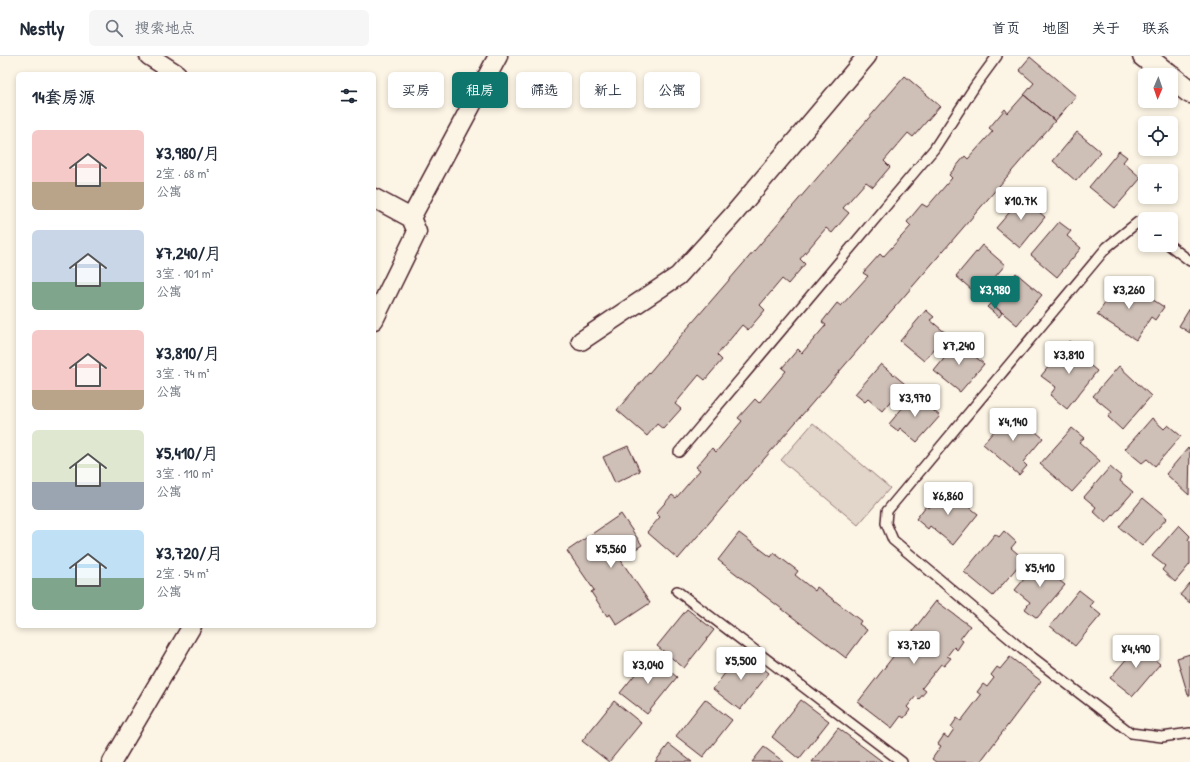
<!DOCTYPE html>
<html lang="zh">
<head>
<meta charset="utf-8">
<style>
  :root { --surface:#fff; --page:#f6f6f7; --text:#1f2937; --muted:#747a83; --line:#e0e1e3; --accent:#0f766e }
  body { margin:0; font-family:"Patrick Hand","LXGW WenKai TC",sans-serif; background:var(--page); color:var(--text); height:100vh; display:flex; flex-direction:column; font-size:15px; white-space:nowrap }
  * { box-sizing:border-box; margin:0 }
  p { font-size:13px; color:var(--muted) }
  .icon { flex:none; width:22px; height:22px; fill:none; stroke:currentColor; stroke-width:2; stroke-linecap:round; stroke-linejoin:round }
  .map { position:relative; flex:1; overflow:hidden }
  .side { position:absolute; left:16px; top:16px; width:360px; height:556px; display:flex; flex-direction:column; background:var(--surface); border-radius:6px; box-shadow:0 2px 6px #0003 }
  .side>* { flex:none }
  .guide { position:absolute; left:388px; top:16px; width:380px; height:36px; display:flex; gap:8px }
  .needle { width:26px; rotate:182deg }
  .tools { position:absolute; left:1138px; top:12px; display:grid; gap:8px }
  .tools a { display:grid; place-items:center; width:40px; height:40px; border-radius:6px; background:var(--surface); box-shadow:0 2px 6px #0003; font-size:20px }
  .price { position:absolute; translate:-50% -34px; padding:0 9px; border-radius:4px; background:#fff; color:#222; font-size:13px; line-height:26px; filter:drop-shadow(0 1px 2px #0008) }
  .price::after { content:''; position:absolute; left:50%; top:24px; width:12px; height:9px; margin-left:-6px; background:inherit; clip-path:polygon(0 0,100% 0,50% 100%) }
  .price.selected { background:var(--accent); color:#fff }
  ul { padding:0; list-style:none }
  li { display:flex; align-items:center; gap:12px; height:100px; padding:0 16px }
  li span { display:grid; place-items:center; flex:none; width:112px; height:80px; border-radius:6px; color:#555 }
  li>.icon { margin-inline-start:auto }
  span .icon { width:48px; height:48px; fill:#fffc; stroke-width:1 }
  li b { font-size:17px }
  h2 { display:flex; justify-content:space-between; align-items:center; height:48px; padding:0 16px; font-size:17px }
  .chip { padding:0 14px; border-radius:6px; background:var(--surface); box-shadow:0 2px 6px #0003; font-size:14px; line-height:36px }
  .chip.selected { background:var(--accent); color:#fff }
  header { display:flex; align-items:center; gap:24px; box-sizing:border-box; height:56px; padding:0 20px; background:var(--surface); border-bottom:1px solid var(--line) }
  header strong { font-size:19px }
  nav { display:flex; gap:22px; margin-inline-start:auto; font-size:14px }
  .search { width:280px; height:36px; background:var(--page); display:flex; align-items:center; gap:10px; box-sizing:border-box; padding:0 14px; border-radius:6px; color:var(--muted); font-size:15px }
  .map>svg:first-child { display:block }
  .green { fill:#e2d5ca; stroke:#967a7a }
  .building { fill:#cfc0b7; stroke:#4a1f2b }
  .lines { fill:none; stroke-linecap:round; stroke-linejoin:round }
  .service-casing { stroke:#4a1f2b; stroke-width:12 }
  .minor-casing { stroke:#4a1f2b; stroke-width:21 }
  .tertiary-casing { stroke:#4a1f2b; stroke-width:25 }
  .service { stroke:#fcf5e5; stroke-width:9 }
  .minor { stroke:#fcf5e5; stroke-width:18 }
  .tertiary { stroke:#fcf5e5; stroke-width:22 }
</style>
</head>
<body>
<header>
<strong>Nestly</strong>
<div class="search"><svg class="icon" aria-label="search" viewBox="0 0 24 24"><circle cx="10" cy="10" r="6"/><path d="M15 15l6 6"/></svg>搜索地点</div>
<nav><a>首页</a><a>地图</a><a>关于</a><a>联系</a></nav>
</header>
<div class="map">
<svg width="1190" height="706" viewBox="0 0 1190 706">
  <rect width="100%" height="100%" fill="#fcf5e5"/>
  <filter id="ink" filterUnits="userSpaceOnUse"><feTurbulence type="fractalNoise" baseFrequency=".025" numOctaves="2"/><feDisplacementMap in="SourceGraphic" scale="8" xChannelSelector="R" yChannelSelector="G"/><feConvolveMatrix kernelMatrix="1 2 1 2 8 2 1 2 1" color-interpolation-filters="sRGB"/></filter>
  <g filter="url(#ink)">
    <path class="green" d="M813,367L890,432L858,469L781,404Z"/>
    <path class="building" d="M1030,1L1076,40L1055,65L1024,39L1034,27L1019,14Z
      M905,20L940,50L913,81L908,77L884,105L890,111L873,131L866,126L843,152L849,157L832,177L826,172L800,203L805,208L788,228L782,223L760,249L765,254L748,274L742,269L717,299L722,304L705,324L699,319L675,348L681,353L663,373L657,368L647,380L617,354Z
      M1024,39L1055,65L678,503L647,476L660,461L656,457L672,439L676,442L700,414L696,411L712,392L716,396L742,365L738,362L755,343L759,347L786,315L782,312L798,293L802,297L826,269L822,266L837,247L841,250L868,220L863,217L880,198L883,201L911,170L907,166L922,148L927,151L952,122L949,119L965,100L968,103L993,75L989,72L1005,53L1008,57Z
      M1077,76L1101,96L1076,125L1053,105Z
      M1119,95L1127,101L1123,106L1141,122L1115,152L1089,131Z
      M1026,137L1036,145L1032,150L1045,161L1020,192L996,172Z
      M1059,166L1071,175L1067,180L1081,192L1057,221L1031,199Z
      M982,189L1005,209L979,240L956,220Z
      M1016,217L1042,239L1017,269L991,247Z
      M1121,223L1164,251L1155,264L1151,261L1136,284L1097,259Z
      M991,247L1002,257L999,261L987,251Z
      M1190,252V277L1179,270Z
      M926,254L934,261L930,264L947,278L924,305L900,285Z
      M961,282L969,289L966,293L984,308L960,336L934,315Z
      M1069,285L1084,297L1080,301L1097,315L1067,353L1050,339L1056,331L1041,320Z
      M881,308L905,328L882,355L868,343L865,346L855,338Z
      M1119,310L1151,340L1122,374L1108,361L1112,356L1093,340Z
      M914,338L940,360L917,386L900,372L898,375L889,368Z
      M1011,355L1043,382L1023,406L1027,410L1019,419L983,388Z
      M1152,362L1164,373L1168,369L1181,380L1155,410L1147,403L1142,407L1125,393Z
      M1072,372L1084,382L1079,386L1100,405L1072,436L1040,408Z
      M628,390L640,415L615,427L603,401Z
      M1188,392L1190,394L1189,439L1166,418Z
      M1110,411L1122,421L1120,425L1133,436L1106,467L1093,455L1096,451L1084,441Z
      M946,432L978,458L953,489L930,470L928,473L916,463L926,450L929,452Z
      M1143,442L1167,462L1142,490L1119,471Z
      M621,458L642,489L620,503L650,547L617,569L610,558L607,560L591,536L594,534L567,495Z
      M1179,469L1190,480L1188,484L1190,485V508L1175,526L1162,514L1165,510L1152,500Z
      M1004,475L1016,486L1011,492L1024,503L993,540L964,516L995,478L999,481Z
      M739,477L771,501L774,497L798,515L795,519L815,535L817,531L861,565L859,568L867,574L846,602L718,504Z
      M1040,504L1055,517L1053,519L1065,529L1037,562L1025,553L1030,546L1015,534Z
      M1190,527V547L1180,539Z
      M1079,534L1093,545L1090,550L1101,559L1075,590L1050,570Z
      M936,545L970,570L960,583L963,585L957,594L954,591L947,600L951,602L944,610L941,608L922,632L926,635L919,643L916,640L907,651L910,654L904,662L901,660L892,672L858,646Z
      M687,553L714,574L684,612L657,590Z
      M1142,585L1154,595L1150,600L1160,608L1133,640L1110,622Z
      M742,595L769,617L740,654L713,633Z
      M1190,598V639H1188L1177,602Z
      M650,600L677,621L647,658L620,637Z
      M1010,601L1041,625L980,706H936L932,703L941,690L938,688L944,679L948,682L954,673L951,671L957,662L961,665L981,639L977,636L983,628L987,631L994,622L991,619L997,611L1000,613Z
      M705,643L732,664L703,701L676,680Z
      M801,644L829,665L799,703L772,681Z
      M614,645L641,667L609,706L582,685Z
      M838,672L883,706H812Z
      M669,688L692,706H655Z
      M764,691L784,706H752Z"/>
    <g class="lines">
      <g class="service-casing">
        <path id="service" d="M1145,172L1138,166L1107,191L887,455L886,467L893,484L1023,594L1131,677L1162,681L1190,677
          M1169,189L1190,205
          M679,396L934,93L975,30L997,0
          M677,535L902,706"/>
      </g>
      <g class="minor-casing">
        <path id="minor" d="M149,0L177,18
          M374,142L411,162L417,176L374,264
          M411,162L498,0
          M581,285L678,220L733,159L867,0
          M112,706L192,570"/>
      </g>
      <g class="tertiary-casing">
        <path id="tertiary" d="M1144,0L1168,19
          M1171,21L1190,36"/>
      </g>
      <use href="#service" class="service"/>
      <use href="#minor" class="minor"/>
      <use href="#tertiary" class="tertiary"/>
    </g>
  </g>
</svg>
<div class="tools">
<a><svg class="needle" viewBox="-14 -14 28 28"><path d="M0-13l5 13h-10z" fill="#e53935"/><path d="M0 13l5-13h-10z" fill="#747a83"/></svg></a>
<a><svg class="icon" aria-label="locate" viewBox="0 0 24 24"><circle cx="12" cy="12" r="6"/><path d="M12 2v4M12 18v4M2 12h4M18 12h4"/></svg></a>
<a>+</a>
<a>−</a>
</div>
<b class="price" style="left:1021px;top:165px">¥10.7K</b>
<b class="price selected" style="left:995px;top:254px">¥3,980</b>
<b class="price" style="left:1129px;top:254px">¥3,260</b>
<b class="price" style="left:959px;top:310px">¥7,240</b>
<b class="price" style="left:1069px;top:319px">¥3,810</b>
<b class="price" style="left:915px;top:362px">¥3,970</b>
<b class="price" style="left:1013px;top:386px">¥4,140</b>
<b class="price" style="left:948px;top:460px">¥6,860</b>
<b class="price" style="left:611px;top:513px">¥5,560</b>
<b class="price" style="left:1040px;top:532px">¥5,410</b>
<b class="price" style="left:914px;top:609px">¥3,720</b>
<b class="price" style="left:1136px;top:613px">¥4,490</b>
<b class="price" style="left:741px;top:625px">¥5,500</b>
<b class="price" style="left:648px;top:629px">¥3,040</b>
<div class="guide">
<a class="chip">买房</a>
<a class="chip selected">租房</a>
<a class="chip">筛选</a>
<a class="chip">新上</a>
<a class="chip">公寓</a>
</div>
<section class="side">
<h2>14套房源<svg class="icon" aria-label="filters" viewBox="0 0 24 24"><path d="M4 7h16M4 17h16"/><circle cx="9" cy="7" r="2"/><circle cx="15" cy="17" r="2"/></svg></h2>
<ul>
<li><span style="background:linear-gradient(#f6c9c9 65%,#b9a48a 0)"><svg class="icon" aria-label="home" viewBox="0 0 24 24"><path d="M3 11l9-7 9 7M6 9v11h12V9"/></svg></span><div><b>¥3,980/月</b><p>2室 · 68 m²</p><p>公寓</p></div></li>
<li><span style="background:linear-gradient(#c9d6e8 65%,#7fa58c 0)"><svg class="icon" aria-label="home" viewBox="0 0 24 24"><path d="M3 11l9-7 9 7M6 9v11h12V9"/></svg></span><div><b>¥7,240/月</b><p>3室 · 101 m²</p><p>公寓</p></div></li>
<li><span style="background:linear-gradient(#f6c9c9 75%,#b9a48a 0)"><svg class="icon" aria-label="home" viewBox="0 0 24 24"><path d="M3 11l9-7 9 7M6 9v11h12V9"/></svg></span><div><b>¥3,810/月</b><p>3室 · 74 m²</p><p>公寓</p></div></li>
<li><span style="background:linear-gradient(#dfe7d0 65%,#9aa5b1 0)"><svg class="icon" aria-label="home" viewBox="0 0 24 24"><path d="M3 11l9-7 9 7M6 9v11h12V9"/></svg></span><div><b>¥5,410/月</b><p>3室 · 110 m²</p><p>公寓</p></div></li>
<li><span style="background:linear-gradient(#bfe0f5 60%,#7fa58c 0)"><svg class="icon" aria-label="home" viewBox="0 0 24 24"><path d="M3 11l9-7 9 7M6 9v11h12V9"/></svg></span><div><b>¥3,720/月</b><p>2室 · 54 m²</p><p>公寓</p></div></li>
</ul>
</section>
</div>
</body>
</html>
